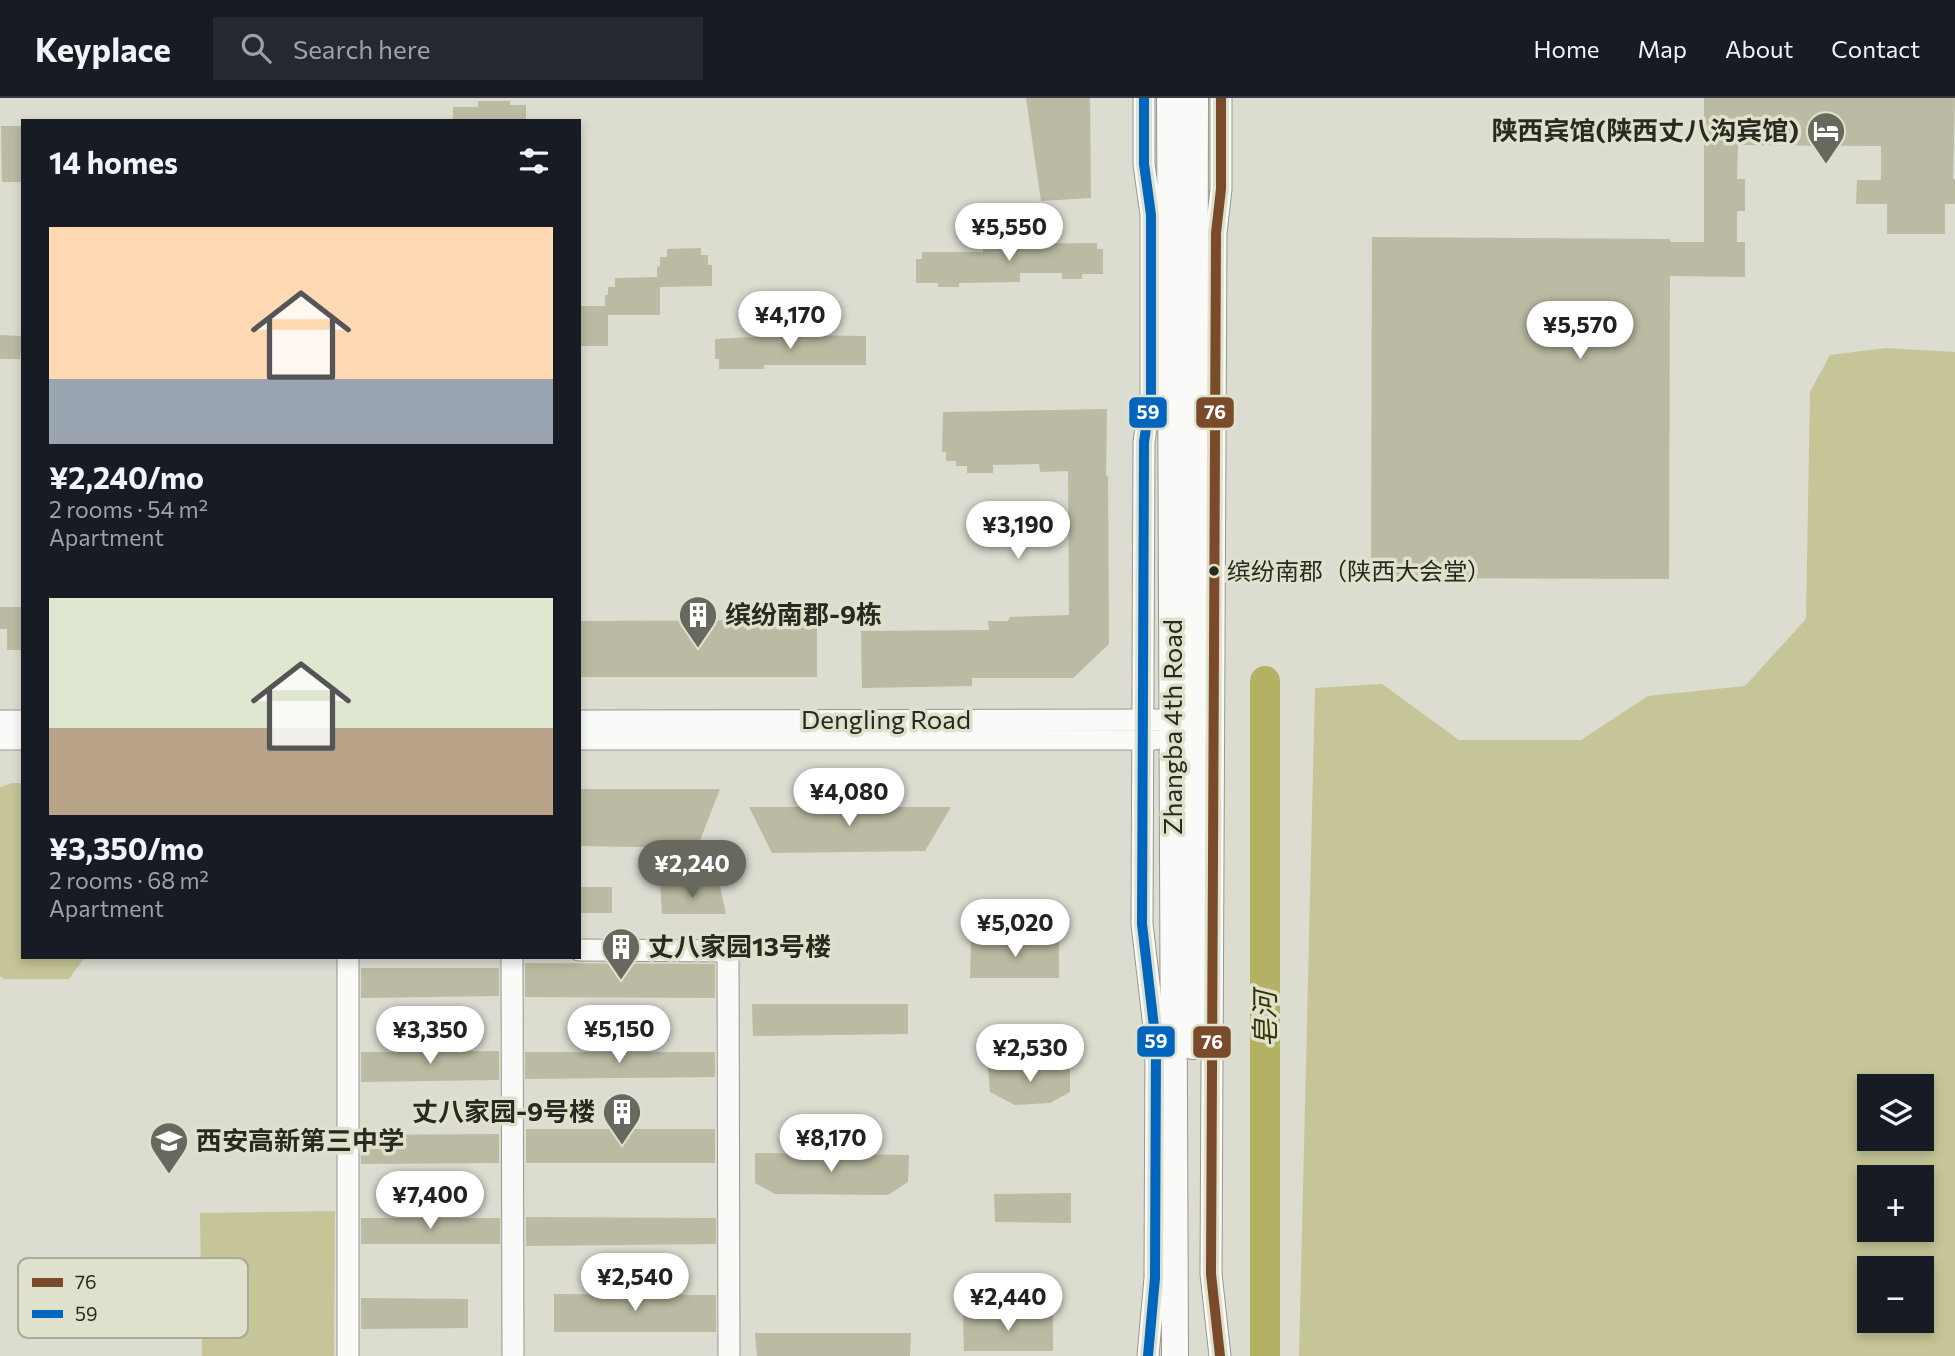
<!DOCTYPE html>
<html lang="en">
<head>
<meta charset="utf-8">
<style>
  :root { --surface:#171b24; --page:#242831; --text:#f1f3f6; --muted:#9ea1a6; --line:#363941; --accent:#68685f }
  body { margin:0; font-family:Commissioner,"Noto Sans SC",sans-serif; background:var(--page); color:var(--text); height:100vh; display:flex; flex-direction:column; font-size:26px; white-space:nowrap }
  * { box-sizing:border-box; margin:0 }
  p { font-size:23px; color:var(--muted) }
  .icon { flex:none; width:38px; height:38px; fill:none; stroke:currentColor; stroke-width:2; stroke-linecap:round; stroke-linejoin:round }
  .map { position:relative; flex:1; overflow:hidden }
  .side { position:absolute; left:21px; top:21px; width:560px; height:840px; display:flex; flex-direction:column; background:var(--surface); border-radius:0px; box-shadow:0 4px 10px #0003 }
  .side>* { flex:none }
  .tools { position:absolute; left:1857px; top:976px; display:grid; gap:14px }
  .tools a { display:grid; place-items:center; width:77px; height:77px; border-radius:0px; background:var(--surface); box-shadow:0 4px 10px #0003; font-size:35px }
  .price { position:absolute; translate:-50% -60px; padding:0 16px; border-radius:24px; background:#fff; color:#222; font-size:23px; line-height:46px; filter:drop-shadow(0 2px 4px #0008) }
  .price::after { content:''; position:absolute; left:50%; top:42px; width:21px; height:16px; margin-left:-10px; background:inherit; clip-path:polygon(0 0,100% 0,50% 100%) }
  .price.selected { background:var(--accent); color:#fff }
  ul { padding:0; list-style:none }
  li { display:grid; align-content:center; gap:14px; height:371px; padding:0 28px }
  li span { display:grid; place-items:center; height:217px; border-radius:0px; color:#555 }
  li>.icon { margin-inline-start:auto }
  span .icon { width:126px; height:126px; fill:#fffc; stroke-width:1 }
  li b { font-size:30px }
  h2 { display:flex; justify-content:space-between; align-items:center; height:84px; padding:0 28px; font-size:30px }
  header { display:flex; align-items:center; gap:42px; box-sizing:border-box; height:98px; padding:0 35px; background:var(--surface); border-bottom:2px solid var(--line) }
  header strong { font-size:33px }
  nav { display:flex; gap:38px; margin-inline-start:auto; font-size:24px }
  .search { width:490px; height:63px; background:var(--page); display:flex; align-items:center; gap:18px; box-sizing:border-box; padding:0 24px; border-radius:0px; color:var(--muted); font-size:26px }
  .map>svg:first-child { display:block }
  .green { fill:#c5c597; fill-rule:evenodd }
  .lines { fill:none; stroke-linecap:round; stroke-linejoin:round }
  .river { stroke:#b3b164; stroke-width:30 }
  .building { fill:#bbbaa2 }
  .minor-casing { stroke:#97978e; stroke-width:23 }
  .major-casing { stroke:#97978e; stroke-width:28 }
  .minor { stroke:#fafaf8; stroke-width:21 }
  .major { stroke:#fafaf8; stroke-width:26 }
  .bus-1-casing { stroke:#e0e1cc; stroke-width:16 }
  .bus-2-casing { stroke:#e0e1cc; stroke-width:16 }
  .bus-1 { stroke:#7a4b2a; stroke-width:10 }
  .bus-2 { stroke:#0065bd; stroke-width:10 }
  .bus-dot { fill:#292921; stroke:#e0e1cc; stroke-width:2.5 }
  .labels { text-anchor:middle; stroke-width:7; stroke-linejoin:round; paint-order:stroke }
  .bus-label { font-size:24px; fill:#292921; stroke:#e0e1cc; text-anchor:start }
  .poi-label { font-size:26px; font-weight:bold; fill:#292921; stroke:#e0e1cc; text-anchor:start }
  .street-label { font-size:26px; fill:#292921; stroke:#e0e1cc }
  .water-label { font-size:28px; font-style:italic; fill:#343306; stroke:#e0e1cc }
  .key { fill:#e0e1cc; stroke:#a9aa99; stroke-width:2 }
  .key-label { font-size:19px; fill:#292921 }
  .line-badge { stroke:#e0e1cc; stroke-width:2.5 }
  .badge-label { font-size:19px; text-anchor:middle; font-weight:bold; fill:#fff }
</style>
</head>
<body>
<header>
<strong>Keyplace</strong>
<div class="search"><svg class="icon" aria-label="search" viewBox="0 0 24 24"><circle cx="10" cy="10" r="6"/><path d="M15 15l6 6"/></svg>Search here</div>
<nav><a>Home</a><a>Map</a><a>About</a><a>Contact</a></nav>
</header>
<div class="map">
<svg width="1955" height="1258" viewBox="0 0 1955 1258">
  <rect width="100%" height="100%" fill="#dcdcd1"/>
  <path class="green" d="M1886,250L1955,254V1258H1299L1315,590L1382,586L1459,642H1581L1648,598L1745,588L1806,521L1810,294L1830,257ZM1869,989H1922V1041H1869ZM1869,1080H1922V1132H1869ZM1869,1171H1922V1223H1869Z
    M12,685H23V859H85L69,881H5L0,878V689Z
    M335,1113L334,1258H202L200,1115Z"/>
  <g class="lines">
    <path class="river" d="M1265,583V1258"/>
  </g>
  <path class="building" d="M1026,0H1090L1091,100L1041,103Z
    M1704,0H1955L1953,81H1955V106H1945V136H1887V106H1856L1857,82H1881V48L1738,47L1737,81H1745V113H1737V144H1745V179L1670,178L1669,481L1371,480L1372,139L1670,141V144H1704Z
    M478,3H510V7H526V23H453V9H478Z
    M1,28H23V84H2Z
    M1097,145V151H1103V176H1082V181H1062V175H1020V184L959,185V189H938V185H916V161H922V154H983V146Z
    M701,150V157H708V167H712V188L660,189V217H608V248H579V208H605V197H608V189H615V180L657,179V169L660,168V159H667V151Z
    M0,237L22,238L20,261H0Z
    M792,237L866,238V267H764V271H719V261H715V241Z
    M1107,311L1106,378H1108L1109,546L1073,580H972V588L862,590L861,533L989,532L988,523H1008L1010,519L1069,517L1068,373L1040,374L1039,366L993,367V375H967V368H956V363H946V354H942L943,314Z
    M0,509H23V552H7V531H0Z
    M793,522L817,523V579H579V523Z
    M579,691H720L697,750L579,748Z
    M749,709H951L925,753L772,755Z
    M660,787L720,788L726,816H662Z
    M579,789H612V815H579Z
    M1059,842V880H970L971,843Z
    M525,865L715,866V900L525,899Z
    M361,870H499V898L361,900Z
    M752,906H908V936L753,938Z
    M499,953V982L361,984V954Z
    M525,954H715V979L525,981Z
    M1070,969V994L1050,1005L1015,1007L990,994L988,970Z
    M526,1031H715V1065H526Z
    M499,1036V1065L361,1066V1037Z
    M755,1055L909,1057L908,1084L888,1097L775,1096L755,1085Z
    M1071,1095V1125L995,1124L994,1096Z
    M526,1119L716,1120V1146L526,1148Z
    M361,1120H500V1146H361Z
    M554,1196L716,1197V1234H554Z
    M361,1200L468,1201V1230L361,1231Z
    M963,1218H1053V1253H964Z
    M755,1235H911L910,1258H757Z"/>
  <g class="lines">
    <g class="minor-casing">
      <path id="minor" d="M1144,0V66L1151,117V296L1144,344L1142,826L1156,946L1155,1180L1148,1258
        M0,623H23
        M579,623L1188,622
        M0,641H23
        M579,641H1155
        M579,852L728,853L729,1258
        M348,859V1258
        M512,859L513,1258
        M1220,1258L1211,1176L1216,135L1221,91V0"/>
    </g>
    <g class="major-casing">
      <path id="major" d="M1170,0L1175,1258
        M1193,948L1195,0"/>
    </g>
    <use href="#minor" class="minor"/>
    <use href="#major" class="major"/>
    <g class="bus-1-casing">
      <path id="bus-1" d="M1220,1258L1211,1176L1216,135L1221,91V0"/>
    </g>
    <g class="bus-2-casing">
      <path id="bus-2" d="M1144,0V66L1151,117V296L1144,344L1142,826L1156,946L1155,1180L1148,1258"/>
    </g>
    <use href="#bus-1" class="bus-1"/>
    <use href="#bus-2" class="bus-2"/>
  </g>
  <defs>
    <g id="hotel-pin" transform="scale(2.0125)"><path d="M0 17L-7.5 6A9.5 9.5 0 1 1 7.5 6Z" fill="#68685f" stroke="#e0e1cc"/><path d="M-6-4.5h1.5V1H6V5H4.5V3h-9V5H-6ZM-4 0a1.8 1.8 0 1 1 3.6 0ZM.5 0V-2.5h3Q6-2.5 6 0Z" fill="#fff"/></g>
    <g id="building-pin" transform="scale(2.0125)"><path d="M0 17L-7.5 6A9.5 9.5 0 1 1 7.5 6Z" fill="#68685f" stroke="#e0e1cc"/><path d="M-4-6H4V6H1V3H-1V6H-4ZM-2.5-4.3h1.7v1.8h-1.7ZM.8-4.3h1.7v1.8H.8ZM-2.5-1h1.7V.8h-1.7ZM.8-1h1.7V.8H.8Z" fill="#fff"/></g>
    <g id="school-pin" transform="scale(2.0125)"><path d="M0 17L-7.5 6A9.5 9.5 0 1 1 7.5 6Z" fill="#68685f" stroke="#e0e1cc"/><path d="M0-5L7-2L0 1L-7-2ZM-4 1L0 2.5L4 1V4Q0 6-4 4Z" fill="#fff"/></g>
  </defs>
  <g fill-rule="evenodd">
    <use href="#hotel-pin" x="1826" y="33"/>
    <use href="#building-pin" x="698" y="517"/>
    <use href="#building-pin" x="621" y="849"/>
    <use href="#building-pin" x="622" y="1014"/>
    <use href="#school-pin" x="169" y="1043"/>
  </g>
  <circle class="bus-dot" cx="1214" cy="473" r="6"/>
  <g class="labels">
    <g class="bus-label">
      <text x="1227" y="482">缤纷南郡（陕西大会堂）</text>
    </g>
    <g class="poi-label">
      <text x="1799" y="42" text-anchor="end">陕西宾馆(陕西丈八沟宾馆)</text>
      <text x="725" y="526">缤纷南郡-9栋</text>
      <text x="648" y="858">丈八家园13号楼</text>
      <text x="595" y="1023" text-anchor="end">丈八家园-9号楼</text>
      <text x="196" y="1052">西安高新第三中学</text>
    </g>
    <g class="street-label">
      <text x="886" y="631">Dengling Road</text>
      <text transform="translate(1173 629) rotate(-90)" y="9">Zhangba 4th Road</text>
    </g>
    <g class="water-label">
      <text transform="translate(1265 921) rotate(-90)" y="10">皂河</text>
    </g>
  </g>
  <rect x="18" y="1160" width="230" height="80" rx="10" class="key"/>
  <rect x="32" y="1180" width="31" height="9" fill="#7a4b2a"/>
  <rect x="32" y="1212" width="31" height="8" fill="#0065bd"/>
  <g class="key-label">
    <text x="75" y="1191">76</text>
    <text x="75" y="1223">59</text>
  </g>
  <g class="line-badge">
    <rect x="1128" y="298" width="40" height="33" rx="7" fill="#0065bd"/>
    <rect x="1195" y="298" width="40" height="33" rx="7" fill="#7a4b2a"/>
    <rect x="1136" y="927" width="40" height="33" rx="7" fill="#0065bd"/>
    <rect x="1192" y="927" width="40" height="34" rx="7" fill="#7a4b2a"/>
  </g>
  <g class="badge-label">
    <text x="1148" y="321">59</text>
    <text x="1215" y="321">76</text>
    <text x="1156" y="950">59</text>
    <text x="1212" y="951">76</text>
  </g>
</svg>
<div class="tools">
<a><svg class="icon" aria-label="layers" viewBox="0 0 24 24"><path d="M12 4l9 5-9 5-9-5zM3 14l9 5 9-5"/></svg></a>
<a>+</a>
<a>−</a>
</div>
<b class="price" style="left:1009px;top:165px">¥5,550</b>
<b class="price" style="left:790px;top:253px">¥4,170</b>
<b class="price" style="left:1580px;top:263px">¥5,570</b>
<b class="price" style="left:1018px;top:463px">¥3,190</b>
<b class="price" style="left:849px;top:730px">¥4,080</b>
<b class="price selected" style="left:692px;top:802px">¥2,240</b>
<b class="price" style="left:1015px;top:861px">¥5,020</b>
<b class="price" style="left:619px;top:967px">¥5,150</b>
<b class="price" style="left:430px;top:968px">¥3,350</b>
<b class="price" style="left:1030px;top:986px">¥2,530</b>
<b class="price" style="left:831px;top:1076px">¥8,170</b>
<b class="price" style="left:430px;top:1133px">¥7,400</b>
<b class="price" style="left:635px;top:1215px">¥2,540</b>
<b class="price" style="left:1008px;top:1235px">¥2,440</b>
<section class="side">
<h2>14 homes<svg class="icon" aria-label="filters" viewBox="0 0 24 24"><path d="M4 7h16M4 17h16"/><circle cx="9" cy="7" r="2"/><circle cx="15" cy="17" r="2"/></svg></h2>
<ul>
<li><span style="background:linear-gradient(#ffd9b3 70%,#9aa5b1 0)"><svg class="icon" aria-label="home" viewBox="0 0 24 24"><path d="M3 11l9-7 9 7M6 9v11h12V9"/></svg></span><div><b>¥2,240/mo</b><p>2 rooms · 54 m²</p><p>Apartment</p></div></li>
<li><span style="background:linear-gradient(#dfe7d0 60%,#b9a48a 0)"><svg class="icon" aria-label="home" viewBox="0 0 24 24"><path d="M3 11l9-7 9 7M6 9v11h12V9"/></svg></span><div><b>¥3,350/mo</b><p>2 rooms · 68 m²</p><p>Apartment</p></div></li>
</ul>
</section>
</div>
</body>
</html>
